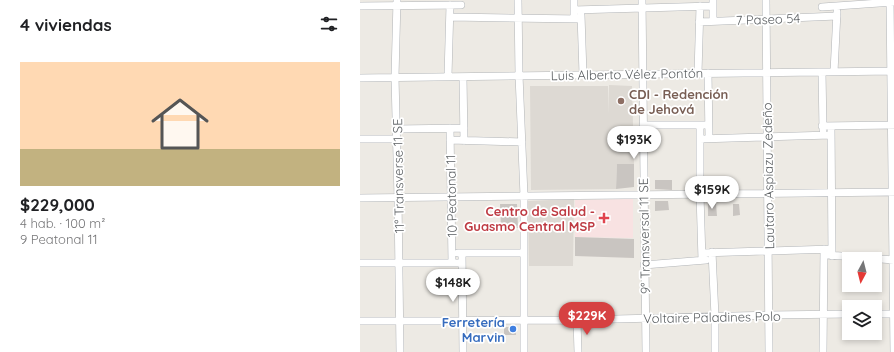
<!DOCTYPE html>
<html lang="es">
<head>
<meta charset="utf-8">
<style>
  :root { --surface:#fff; --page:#f6f6f6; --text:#202124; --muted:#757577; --line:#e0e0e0; --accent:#d64142 }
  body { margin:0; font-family:Quicksand,sans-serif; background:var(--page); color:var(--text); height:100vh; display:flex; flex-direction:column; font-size:15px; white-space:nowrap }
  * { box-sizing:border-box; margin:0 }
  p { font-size:13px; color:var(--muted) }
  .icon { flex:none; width:22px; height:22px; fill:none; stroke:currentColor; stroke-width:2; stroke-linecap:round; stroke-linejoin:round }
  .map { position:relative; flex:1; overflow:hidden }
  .side { display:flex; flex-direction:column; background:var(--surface); width:360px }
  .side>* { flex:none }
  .needle { width:26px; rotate:187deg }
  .controls { position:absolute; left:482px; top:252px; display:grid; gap:8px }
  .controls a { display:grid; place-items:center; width:40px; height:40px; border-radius:0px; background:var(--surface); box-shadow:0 2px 6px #0003; font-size:20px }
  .price { position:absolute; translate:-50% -34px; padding:0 9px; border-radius:14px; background:#fff; color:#222; font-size:13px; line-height:26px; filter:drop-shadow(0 1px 2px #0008) }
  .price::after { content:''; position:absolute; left:50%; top:24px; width:12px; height:9px; margin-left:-6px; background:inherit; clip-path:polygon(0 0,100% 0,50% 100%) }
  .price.active { background:var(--accent); color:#fff }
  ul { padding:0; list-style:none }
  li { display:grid; align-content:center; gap:8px; height:212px; padding:0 20px }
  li+li { border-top:1px solid var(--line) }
  li span { display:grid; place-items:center; height:124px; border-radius:0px; color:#555 }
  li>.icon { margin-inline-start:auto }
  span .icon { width:72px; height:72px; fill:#fffc; stroke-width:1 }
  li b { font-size:17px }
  h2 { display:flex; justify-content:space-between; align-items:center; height:48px; padding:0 20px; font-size:17px }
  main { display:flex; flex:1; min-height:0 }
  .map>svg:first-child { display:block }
  .education { fill:#ddd9d3 }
  .medical { fill:#f8e2e2 }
  .building { fill:#c9c5c1 }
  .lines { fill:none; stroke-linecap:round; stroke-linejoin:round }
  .minor-casing { stroke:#b2b5b8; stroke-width:8 }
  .minor { stroke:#fff; stroke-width:7 }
  .education-dot { fill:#8d6e63; stroke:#fff; stroke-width:1.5 }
  .health-dot { fill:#e0444e; stroke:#fff; stroke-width:1.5 }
  .shop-dot { fill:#3f7fe0; stroke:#fff; stroke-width:1.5 }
  .labels { text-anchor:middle; stroke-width:3.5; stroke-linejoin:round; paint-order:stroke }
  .street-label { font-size:13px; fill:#5c6063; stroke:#fff }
  .education-label { font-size:13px; font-weight:bold; fill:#785e54; stroke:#fff; text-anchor:start }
  .health-label { font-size:13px; font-weight:bold; fill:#be3a42; stroke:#fff; text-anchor:end }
  .shop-label { font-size:13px; font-weight:bold; fill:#366cbe; stroke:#fff; text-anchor:end }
</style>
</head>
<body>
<main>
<section class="side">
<h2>4 viviendas<svg class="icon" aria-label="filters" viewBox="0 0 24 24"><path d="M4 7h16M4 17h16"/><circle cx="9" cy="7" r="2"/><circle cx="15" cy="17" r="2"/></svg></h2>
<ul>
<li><span style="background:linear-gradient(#ffd9b3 70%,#c2b280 0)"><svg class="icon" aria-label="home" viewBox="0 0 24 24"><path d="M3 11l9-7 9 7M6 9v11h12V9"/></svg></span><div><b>$229,000</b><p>4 hab. · 100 m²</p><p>9 Peatonal 11</p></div></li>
</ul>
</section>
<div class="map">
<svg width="534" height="352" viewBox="0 0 534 352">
  <rect width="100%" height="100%" fill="#edeae4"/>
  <path class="education" d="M249,85L272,86L274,164H257L256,189L171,190L170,86H248L249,114Z
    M214,199L213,266H169L168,201Z"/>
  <path class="medical" d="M273,199V238L215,237V200Z"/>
  <path class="building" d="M257,164H274V187L256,189Z
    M295,180H312V190L295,189Z
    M356,182H372V188H356Z
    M295,201H308L309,210L295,211Z
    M140,204H157L158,228L141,229Z
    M348,204H356L357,216H348Z
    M373,204H379L380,215L373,216Z
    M215,237L274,239V258L215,256Z
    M144,327H155L156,335H144Z"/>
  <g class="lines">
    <g class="minor-casing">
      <path id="minor" d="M37,0L35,77L38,198L40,352
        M158,0L159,75L164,196V352
        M282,0L286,352
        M353,0V21
        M406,0L409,352
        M530,0L534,352
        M0,6L101,5
        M462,7L534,2
        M214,10L353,6
        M214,15V0
        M221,15L223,74
        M90,17L221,19
        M339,22L477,16
        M462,72L463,130
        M474,72L477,12
        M338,73L340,6
        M348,73L349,138
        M88,76L90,5
        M103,77L104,141
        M0,78L534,71
        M283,125H348
        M340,125V194L342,260
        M462,126L534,125
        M471,126L472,256
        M90,128L92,263
        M37,129L104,128
        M0,139H37
        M340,139L471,135
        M90,140L162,142
        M0,198L534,192
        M352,252L355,316V352
        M98,253H164
        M102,253L103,352
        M342,253L472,249
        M468,255L534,260
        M0,263H102
        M284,265L346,260
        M515,314H534
        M217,320L218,352
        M0,321L217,320L409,315L489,314
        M463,352L464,249"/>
    </g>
    <use href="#minor" class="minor"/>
  </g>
  <circle class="education-dot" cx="261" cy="101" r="4"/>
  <path class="health-dot" d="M242 212h4v4h4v4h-4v4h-4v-4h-4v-4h4z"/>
  <circle class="shop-dot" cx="153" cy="329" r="4"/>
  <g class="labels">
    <g class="street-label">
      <text transform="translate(408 19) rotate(-2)" y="5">7 Paseo 54</text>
      <text transform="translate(267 74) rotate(-1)" y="5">Luis Alberto Vélez Pontón</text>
      <text transform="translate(38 176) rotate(-91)" y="5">11° Transverse 11 SE</text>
      <text transform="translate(408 176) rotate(-91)" y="5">Lautaro Aspiazu Zedeño</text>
      <text transform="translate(91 196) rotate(-91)" y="5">10 Peatonal 11</text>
      <text transform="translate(284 236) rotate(-91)" y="5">9° Transversal 11 SE</text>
      <text transform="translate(352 317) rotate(-1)" y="5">Voltaire Paladines Polo</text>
    </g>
    <g class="education-label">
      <text x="269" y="99">CDI - Redención<tspan x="269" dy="15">de Jehová</tspan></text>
    </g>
    <g class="health-label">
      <text x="235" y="216">Centro de Salud -<tspan x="235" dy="15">Guasmo Central MSP</tspan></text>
    </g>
    <g class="shop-label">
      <text x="145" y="327">Ferretería<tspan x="145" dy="15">Marvin</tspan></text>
    </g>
  </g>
</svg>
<div class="controls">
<a><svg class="needle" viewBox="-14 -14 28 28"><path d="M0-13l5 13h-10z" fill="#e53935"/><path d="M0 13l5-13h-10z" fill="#757577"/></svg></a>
<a><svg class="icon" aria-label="layers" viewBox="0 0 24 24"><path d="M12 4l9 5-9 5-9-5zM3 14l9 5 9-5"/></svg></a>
</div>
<b class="price" style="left:274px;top:160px">$193K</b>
<b class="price" style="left:352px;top:210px">$159K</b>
<b class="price" style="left:93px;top:303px">$148K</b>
<b class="price active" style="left:227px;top:336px">$229K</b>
</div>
</main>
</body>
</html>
